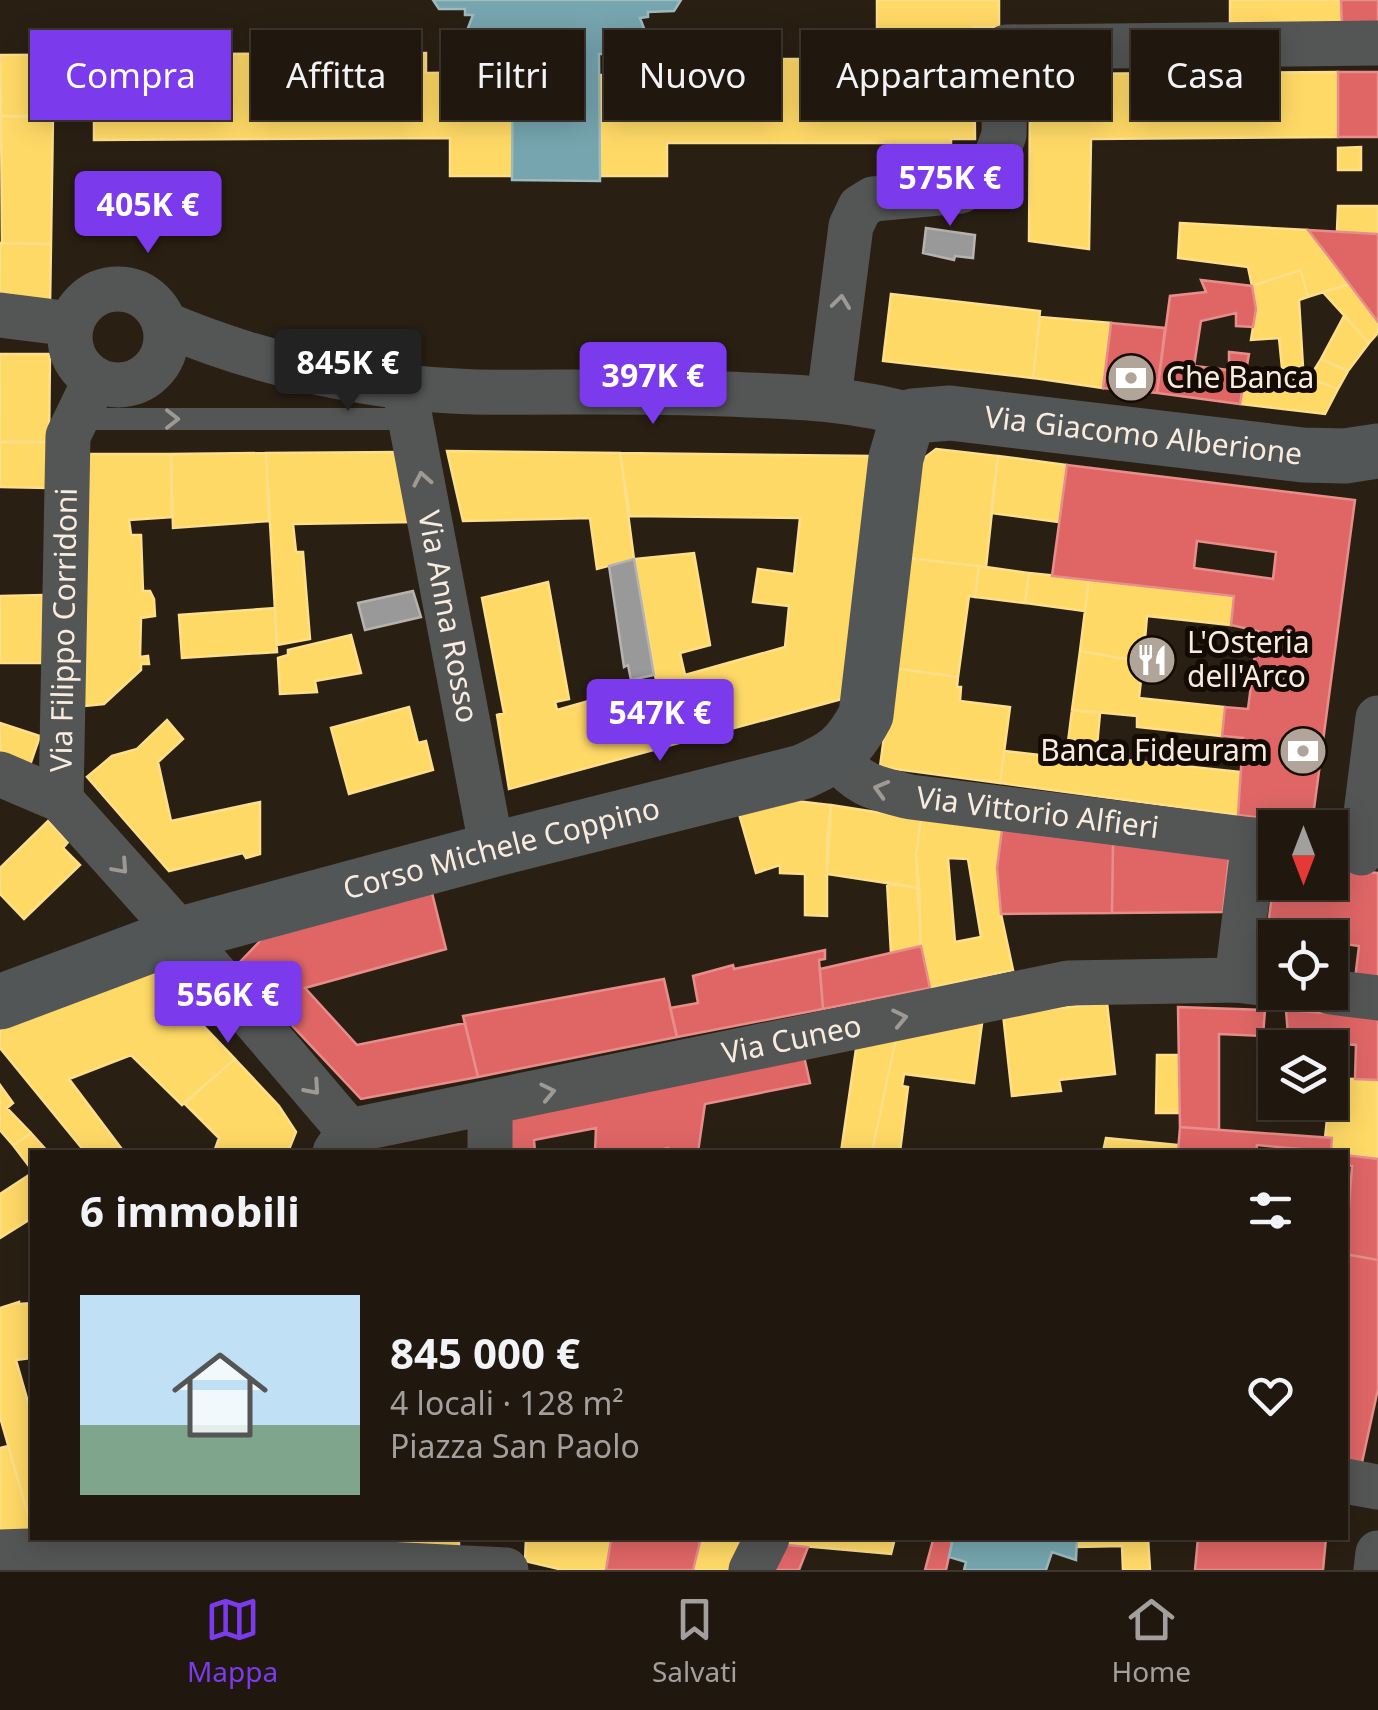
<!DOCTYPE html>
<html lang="it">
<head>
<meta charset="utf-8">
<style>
  :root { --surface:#20170e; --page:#282017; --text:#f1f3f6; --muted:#a29f9e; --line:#3d362e; --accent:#7c3aed }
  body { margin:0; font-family:"Noto Sans",sans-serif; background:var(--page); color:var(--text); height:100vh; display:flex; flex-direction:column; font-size:38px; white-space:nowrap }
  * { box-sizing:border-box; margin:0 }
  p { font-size:32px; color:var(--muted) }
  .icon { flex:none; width:55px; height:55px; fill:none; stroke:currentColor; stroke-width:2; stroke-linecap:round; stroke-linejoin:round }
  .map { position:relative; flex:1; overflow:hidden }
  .side { position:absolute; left:30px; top:1150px; width:1318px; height:390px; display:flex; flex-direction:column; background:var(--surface); border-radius:0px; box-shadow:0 5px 25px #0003,0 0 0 2px var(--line) }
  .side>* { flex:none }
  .top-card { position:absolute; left:30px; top:30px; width:1320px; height:90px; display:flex; gap:20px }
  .needle { width:65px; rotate:180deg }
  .tools { position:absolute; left:1258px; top:810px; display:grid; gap:20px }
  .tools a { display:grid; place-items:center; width:90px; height:90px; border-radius:0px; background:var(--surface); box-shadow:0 5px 25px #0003,0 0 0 2px var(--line); font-size:50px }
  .price { position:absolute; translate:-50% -85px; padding:0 22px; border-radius:10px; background:var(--accent); color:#fff; font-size:32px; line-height:65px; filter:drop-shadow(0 2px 5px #0008) }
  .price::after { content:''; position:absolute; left:50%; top:60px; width:30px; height:22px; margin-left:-15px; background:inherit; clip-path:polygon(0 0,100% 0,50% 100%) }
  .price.on { background:#222; color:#fff }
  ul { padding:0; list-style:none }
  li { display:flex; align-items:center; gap:30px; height:250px; padding:0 50px }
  li span { display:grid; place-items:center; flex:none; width:280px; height:200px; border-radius:0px; color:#555 }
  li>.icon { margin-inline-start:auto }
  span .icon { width:120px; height:120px; fill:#fffc; stroke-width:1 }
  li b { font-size:42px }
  h2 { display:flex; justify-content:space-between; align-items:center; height:120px; padding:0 50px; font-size:42px }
  .tag { padding:0 35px; border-radius:0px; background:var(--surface); box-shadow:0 5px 25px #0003,0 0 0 2px var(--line); font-size:35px; line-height:90px }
  .tag.on { background:var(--accent); color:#fff }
  .tabs { display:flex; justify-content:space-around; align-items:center; height:140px; border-top:2px solid var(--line); background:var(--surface); font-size:28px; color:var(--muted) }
  .tabs a { display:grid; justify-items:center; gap:5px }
  .tabs .on { color:var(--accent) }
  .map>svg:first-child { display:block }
  .homes { fill:#ffd966; stroke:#fddf8a; stroke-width:2.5; fill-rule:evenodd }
  .shops { fill:#e06666; stroke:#e88e8a; stroke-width:2.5; fill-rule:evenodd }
  .public { fill:#76a5af; stroke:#9dbabd; stroke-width:2.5 }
  .industry { fill:#999; stroke:#b6b2ae; stroke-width:2.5 }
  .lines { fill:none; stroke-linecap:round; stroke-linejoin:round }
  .lane { stroke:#545555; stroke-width:22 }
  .street { stroke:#545555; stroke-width:45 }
  .secondary { stroke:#535657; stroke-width:55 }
  .oneway { stroke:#9e9993 }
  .labels { text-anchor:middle; stroke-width:10; stroke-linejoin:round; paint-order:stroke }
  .poi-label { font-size:30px; fill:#f9ecdf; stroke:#140b04; text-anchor:start }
  .street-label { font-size:30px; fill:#f9ecdf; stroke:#140b04 }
</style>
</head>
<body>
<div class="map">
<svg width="1378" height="1570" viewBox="0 0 1378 1570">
  <rect width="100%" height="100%" fill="#2a1f13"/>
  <path class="homes" d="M877,0H999V27H974L975,139H951V143H667V176H600V75L716,74V59H877Z
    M1230,0H1341L1342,27L1230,28Z
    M426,53V73L512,72L513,176H450V138L94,140V118L1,116L0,55Z
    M1338,72V137L1091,139L1089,249L1029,241L1030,88L1046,74Z
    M1,116H53L51,244L2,243Z
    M1361,147V170H1338V148Z
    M1338,206H1378V234L1337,231Z
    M1180,223L1308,230L1349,284L1308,297L1301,270L1252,286L1248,267L1178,258Z
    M0,243L51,244L50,306L0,305Z
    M1301,270L1308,297L1299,300L1303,367L1282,368L1279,338L1251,340L1256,309L1252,286Z
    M1349,284L1378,322V333L1369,343L1323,292Z
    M891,294L1040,311L1033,378L883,361Z
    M1344,316L1369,343L1348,371L1321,359Z
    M1040,317L1111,323L1103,388L1033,378Z
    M0,354H50L49,442H0Z
    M1321,359L1348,371L1338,389L1309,378Z
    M1245,371L1309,378L1338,389L1325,414L1240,404Z
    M0,442H49L48,488L0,487Z
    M936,449L998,456L986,567L907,558L919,462Z
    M447,451L620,453L634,559L597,569L590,518L463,521Z
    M401,452L415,522L293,524L296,552H303L310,639L277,645L266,453Z
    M266,453L269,521L173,528L171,454Z
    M620,453L872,456L842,699L668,746L634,559L694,553L710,645L680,653L685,675L785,647L789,606L753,602L758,569L794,574L800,518L630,516Z
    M85,454H171L172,517L129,520L131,535H141L143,591H150L154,599L155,616L141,618L140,657L148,656L149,664H141V670L104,704L83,706Z
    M998,456L1067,465L1059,522L991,513Z
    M907,558L979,566L975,597L969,596L958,677L893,668Z
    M979,566L1029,573L1025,603L975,597Z
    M1029,573L1089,579L1085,611L1025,603Z
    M1089,579L1234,596L1231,625L1147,616L1143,662L1080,651Z
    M548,582L569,699L555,702L557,710L655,682L668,746L509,789L497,715L504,713L482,598Z
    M43,595L44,663H0V596Z
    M275,608L277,652L182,658L179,615Z
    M351,635L361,673L315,681L317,692L280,694L278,658L288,655V650Z
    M1080,651L1143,662L1139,698L1225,707L1222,736L1137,727V716L1072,710Z
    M893,668L958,677L957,687H961L960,701L1010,707L1000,783L880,767Z
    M409,707L418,743L426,741L433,770L349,794L331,728Z
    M1072,710L1100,713L1096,757L1242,772L1238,815L1000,783L1004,751L1066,758Z
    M167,720L183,739L158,762L171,821L260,802V854L246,858L243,853L169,871L87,777L112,756L137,749Z
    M0,723L40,736L29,768L0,759Z
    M770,798L831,805L827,839V916L805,915V874L780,873V865L756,873L737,807Z
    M831,805L921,819L916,856L919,888L827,874Z
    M921,819L1002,830L997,868L1001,914L1013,970L930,988L921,946L916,856ZM948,858L968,859L981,937L955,942Z
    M48,821L68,842L63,848L80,865L24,919L0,894V868Z
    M887,882L919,888L921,946L891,954Z
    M151,971L235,1059L182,1105L131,1055L69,1079L124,1152H85L0,1048V1028Z
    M1107,1003L1115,1074L1059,1080L1061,1091L1012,1096L1003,1014Z
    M983,1016L974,1083L904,1074L902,1086L908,1087L900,1152H872L897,1033Z
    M897,1033L872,1152H841L857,1042Z
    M1157,1055H1180V1113H1156Z
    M235,1059L279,1106L296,1132L288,1152H214L219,1138L184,1103Z
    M1330,1078L1378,1080V1159L1331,1152L1332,1138H1325L1328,1110L1288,1109L1289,1102H1330Z
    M0,1085L13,1103L7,1108L31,1133L13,1145L0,1130Z
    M31,1133L48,1152H32V1170L13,1145Z
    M1106,1138L1179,1145L1178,1152H1103Z
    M32,1173V1218L0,1238V1194Z
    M19,1302V1304L32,1303V1358L16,1360L32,1416V1528L0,1417V1308Z
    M8,1446L32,1528L0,1535V1448Z
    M338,1538H459V1549H337Z
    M526,1538H606L611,1540L606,1570H563L525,1561Z
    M701,1538H759L742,1570H693Z
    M782,1538H895L891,1554L779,1544Z
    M1077,1538H1148L1150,1570H1123L1122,1546L1077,1547Z"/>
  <path class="shops" d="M1341,0H1378V27H1342Z
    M1338,72H1378V137H1338Z
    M1308,230L1378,234V322L1332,261Z
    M1201,280L1252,286L1256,309L1253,327L1236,326V313L1201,321L1194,366L1229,370V352L1249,354L1240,404L1157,393L1170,296L1206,292Z
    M1111,323L1165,328L1157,393L1103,388Z
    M1067,465L1355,500L1312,824L1238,815L1243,738L1222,736L1225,707L1248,709L1258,631L1231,625L1234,596L1052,576ZM1197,541L1276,552L1273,579L1194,568Z
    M1002,830L1113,844L1112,913L1001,914L997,868Z
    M1113,844L1229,858L1223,912L1112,913Z
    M1330,867L1378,873V981L1355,979L1359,946L1330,942V938H1275V970L1263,969L1275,868V882H1330Z
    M432,893L446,949L305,988L357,1045L465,1023L478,1077L361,1099L236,966L262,939Z
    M921,946L930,988L823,1009L820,969Z
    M825,950V959L819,960L823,1009L677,1037L670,1008L698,1003L693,976L733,965L734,969Z
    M664,979L677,1037L478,1077L463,1016Z
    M1178,1007L1265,1010L1263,1036L1219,1034V1130L1180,1127Z
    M1286,1010L1378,1017V1080L1355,1079L1356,1045L1316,1042L1315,1048H1289Z
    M803,1052L810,1083L705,1104L698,1152H668V1148L651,1152H595L596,1128L534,1140L535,1152H508L506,1111Z
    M1180,1127L1332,1138L1331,1152L1257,1145L1256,1152H1178Z
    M1345,1155L1378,1159V1260L1345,1254V1219H1348L1352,1166L1345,1165Z
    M1345,1254L1378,1260V1389L1361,1467L1345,1464Z
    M922,1538H953L946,1570H925L933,1540Z
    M1198,1538H1326L1323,1570H1195Z
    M606,1539V1538H701L693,1570H606L611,1540Z
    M779,1544L808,1547L799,1570H765Z"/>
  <path class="public" d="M433,0H681L674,11L648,12V17L640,18L645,31L639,50L632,54L615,55L605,45L606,54H599L600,181L512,180L513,52H508V45L498,53L481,52L469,41L468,28L473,15H465V9H439Z
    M953,1538H1077L1076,1560L1052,1552L1046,1570H964L966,1562L949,1557Z"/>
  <path class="industry" d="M926,228L975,235L973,258L955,256L954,260L923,253Z
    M634,559L654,675L631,680L628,665L624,667L609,566Z
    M413,591L421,617L365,630L358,603Z"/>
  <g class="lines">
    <path class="lane" d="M83,405L92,419H411"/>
    <g class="street">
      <circle cx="118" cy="337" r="48"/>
      <path d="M0,315L71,324"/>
      <path d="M165,324C261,365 371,389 475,392C566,393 657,390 748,395C805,397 858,400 913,416"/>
      <path id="s1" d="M404,386L492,850"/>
      <path d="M829,398L851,226L860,207L873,199L961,191L990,173L1004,135L1006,47L1378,43"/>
      <path id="s2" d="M836,757C860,787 875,788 911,797L1275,843"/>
      <path d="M0,774L61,800L181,934L349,1131L335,1152"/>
      <path id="s3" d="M61,800L68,436L95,380"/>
      <path d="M1361,853L1378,718"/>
      <path d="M1237,980L1254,840"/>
      <path d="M1330,992L1378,998"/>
      <path d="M490,1104V1152"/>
      <path id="s4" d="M349,1131L1068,983L1237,980L1275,985"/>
      <path d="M1345,1481L1378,1487"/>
      <path d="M0,1552L85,1549L506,1570"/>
      <path d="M751,1570L767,1538"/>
      <path d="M1376,1570L1378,1553"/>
    </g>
    <path class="secondary" id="s5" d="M0,1002L181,934L492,850L802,772C836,757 848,749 866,715L896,458L906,424L913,416L950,413L1303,455L1345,456L1378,451"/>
  </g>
  <defs><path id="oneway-chevron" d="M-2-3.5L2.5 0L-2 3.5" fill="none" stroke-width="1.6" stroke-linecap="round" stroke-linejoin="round" transform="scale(2.5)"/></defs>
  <g class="oneway">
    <use href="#oneway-chevron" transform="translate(841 302) rotate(-83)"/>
    <use href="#oneway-chevron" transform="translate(172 419)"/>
    <use href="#oneway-chevron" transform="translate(422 479) rotate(-101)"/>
    <use href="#oneway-chevron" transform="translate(881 789) rotate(-164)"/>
    <use href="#oneway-chevron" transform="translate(121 867) rotate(48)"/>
    <use href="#oneway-chevron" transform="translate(900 1018) rotate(-12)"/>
    <use href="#oneway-chevron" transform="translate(313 1088) rotate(49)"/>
    <use href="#oneway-chevron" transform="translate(548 1092) rotate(-12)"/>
  </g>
  <defs>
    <g id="bank-disc" transform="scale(2.5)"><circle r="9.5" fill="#b1a498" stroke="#140b04"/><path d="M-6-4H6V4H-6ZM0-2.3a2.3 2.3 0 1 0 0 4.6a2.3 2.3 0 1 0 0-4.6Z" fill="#fff"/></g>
    <g id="restaurant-disc" transform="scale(2.5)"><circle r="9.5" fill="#b1a498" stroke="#140b04"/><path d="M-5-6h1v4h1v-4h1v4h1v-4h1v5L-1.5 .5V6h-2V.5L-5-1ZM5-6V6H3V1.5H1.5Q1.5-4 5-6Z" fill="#fff"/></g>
  </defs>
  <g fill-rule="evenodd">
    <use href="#bank-disc" x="1131" y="378"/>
    <use href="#restaurant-disc" x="1152" y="660"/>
    <use href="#bank-disc" x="1303" y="751"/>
  </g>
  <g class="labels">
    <g class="poi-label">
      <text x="1166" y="388">Che Banca</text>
      <text x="1187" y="653">L'Osteria<tspan x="1187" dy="34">dell'Arco</tspan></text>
      <text x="1268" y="761" text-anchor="end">Banca Fideuram</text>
    </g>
    <g class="street-label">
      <text dy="10" stroke="none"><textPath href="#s5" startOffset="1460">Via Giacomo Alberione</textPath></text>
      <text dy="10" stroke="none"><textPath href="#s1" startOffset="235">Via Anna Rosso</textPath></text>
      <text dy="10" stroke="none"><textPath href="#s3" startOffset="170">Via Filippo Corridoni</textPath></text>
      <text dy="10" stroke="none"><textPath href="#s2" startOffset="215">Via Vittorio Alfieri</textPath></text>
      <text dy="10" stroke="none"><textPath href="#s5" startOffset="525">Corso Michele Coppino</textPath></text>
      <text dy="10" stroke="none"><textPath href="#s4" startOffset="452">Via Cuneo</textPath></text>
    </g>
  </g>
</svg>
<div class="tools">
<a><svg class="needle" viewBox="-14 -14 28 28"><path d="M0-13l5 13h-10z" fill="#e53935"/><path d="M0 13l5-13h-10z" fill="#a29f9e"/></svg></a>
<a><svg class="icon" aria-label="locate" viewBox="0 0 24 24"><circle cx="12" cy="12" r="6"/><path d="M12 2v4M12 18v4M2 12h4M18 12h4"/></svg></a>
<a><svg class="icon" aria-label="layers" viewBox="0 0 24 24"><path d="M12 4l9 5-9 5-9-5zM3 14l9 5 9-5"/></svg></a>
</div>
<b class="price" style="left:950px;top:229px">575K €</b>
<b class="price" style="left:148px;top:256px">405K €</b>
<b class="price on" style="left:348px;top:414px">845K €</b>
<b class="price" style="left:653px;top:427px">397K €</b>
<b class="price" style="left:660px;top:764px">547K €</b>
<b class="price" style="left:228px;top:1046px">556K €</b>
<div class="top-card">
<a class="tag on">Compra</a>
<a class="tag">Affitta</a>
<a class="tag">Filtri</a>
<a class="tag">Nuovo</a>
<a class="tag">Appartamento</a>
<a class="tag">Casa</a>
</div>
<section class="side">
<h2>6 immobili<svg class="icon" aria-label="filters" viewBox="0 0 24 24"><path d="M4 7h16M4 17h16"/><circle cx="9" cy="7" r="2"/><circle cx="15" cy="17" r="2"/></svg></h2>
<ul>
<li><span style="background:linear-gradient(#bfe0f5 65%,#7fa58c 0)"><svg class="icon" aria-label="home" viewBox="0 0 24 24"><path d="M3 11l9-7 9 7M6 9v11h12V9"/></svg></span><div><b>845 000 €</b><p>4 locali · 128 m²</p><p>Piazza San Paolo</p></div><svg class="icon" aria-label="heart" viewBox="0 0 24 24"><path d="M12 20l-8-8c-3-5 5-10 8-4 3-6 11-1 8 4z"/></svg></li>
</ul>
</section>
</div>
<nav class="tabs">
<a class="on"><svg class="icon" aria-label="map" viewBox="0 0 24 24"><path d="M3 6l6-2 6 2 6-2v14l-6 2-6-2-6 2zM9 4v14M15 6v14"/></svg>Mappa</a>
<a><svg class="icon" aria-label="saved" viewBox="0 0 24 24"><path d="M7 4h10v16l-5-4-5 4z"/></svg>Salvati</a>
<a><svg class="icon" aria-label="home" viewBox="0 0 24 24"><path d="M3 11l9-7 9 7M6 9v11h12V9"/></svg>Home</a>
</nav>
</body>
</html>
